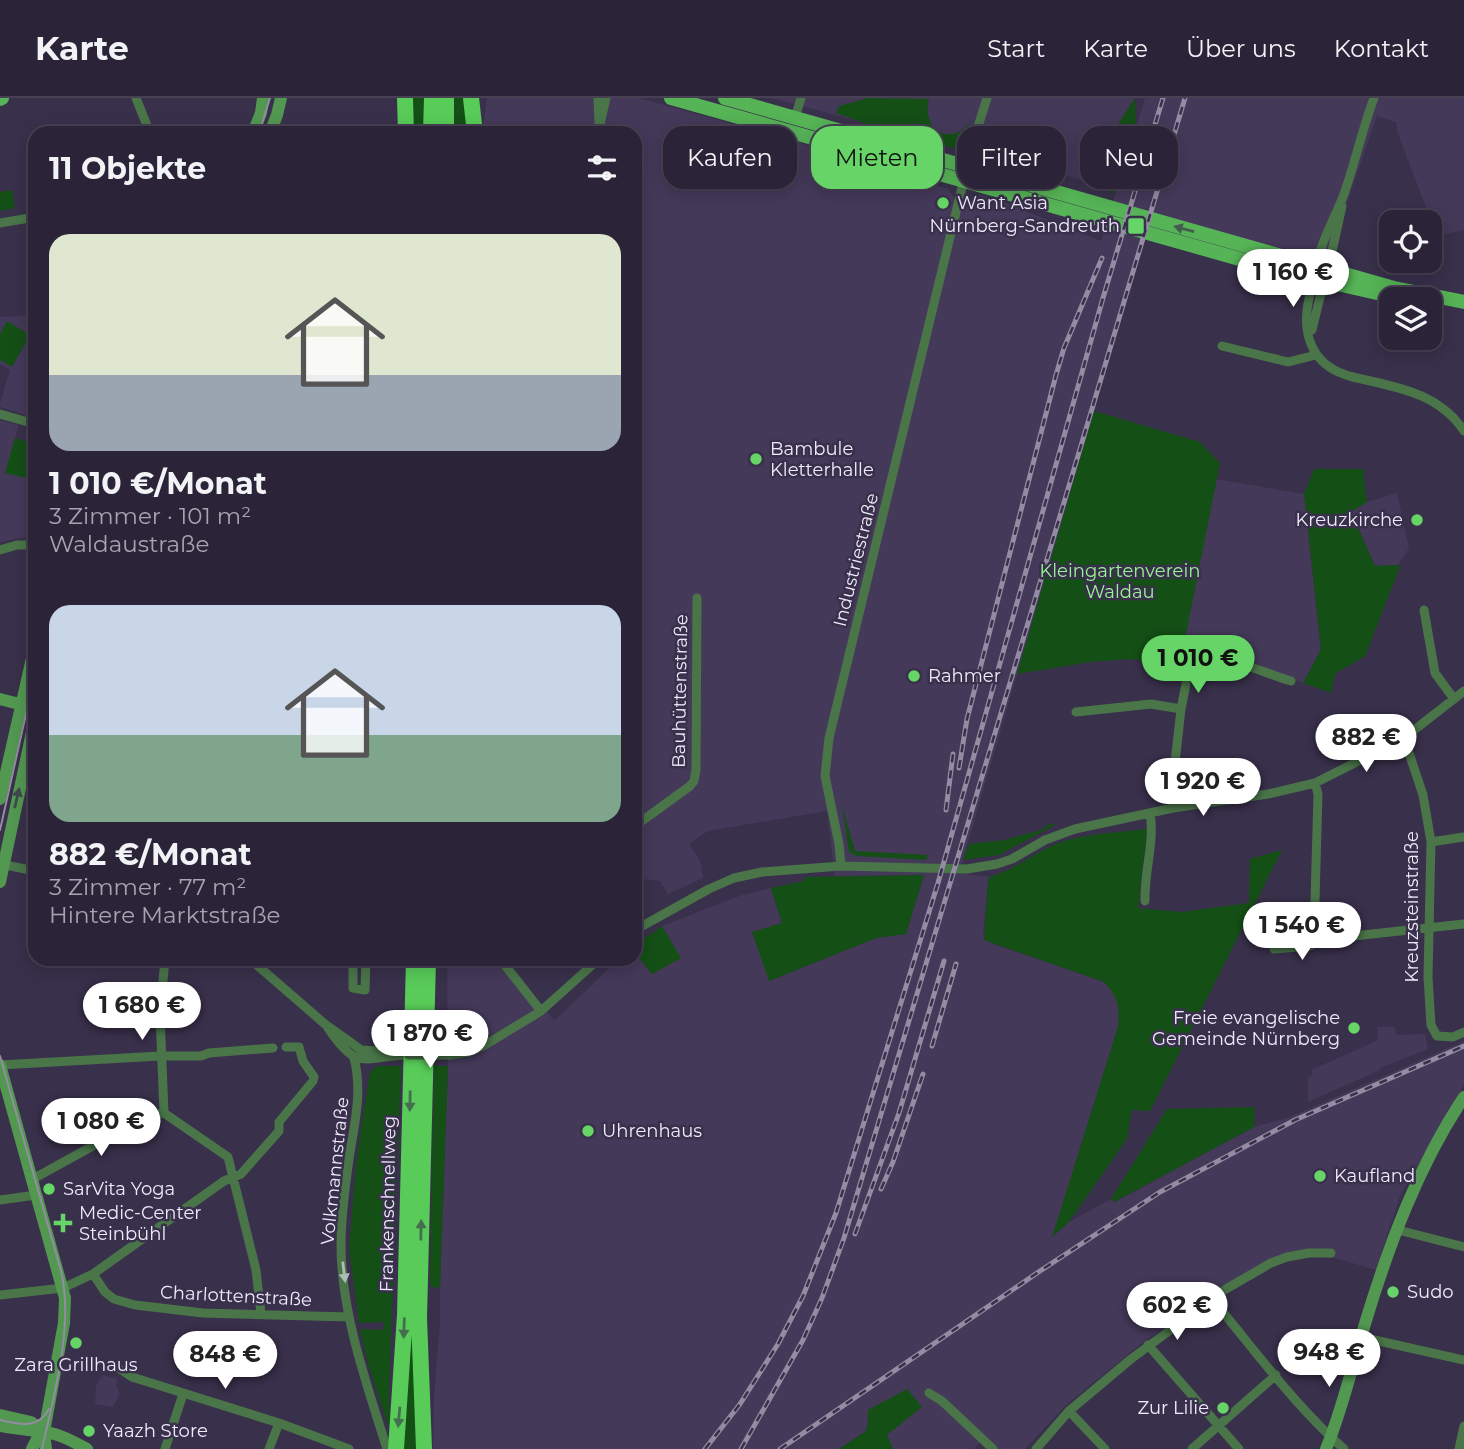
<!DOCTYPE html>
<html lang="de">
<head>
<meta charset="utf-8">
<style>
  :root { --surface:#2b2438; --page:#332c40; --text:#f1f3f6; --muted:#a6a4ae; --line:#474153; --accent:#66d466 }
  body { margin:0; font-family:Montserrat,sans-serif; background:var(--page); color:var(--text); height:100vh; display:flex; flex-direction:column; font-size:26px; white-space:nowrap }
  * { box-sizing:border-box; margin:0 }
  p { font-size:23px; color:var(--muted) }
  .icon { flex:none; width:38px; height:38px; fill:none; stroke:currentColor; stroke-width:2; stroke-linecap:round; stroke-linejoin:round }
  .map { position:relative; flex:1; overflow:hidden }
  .side { position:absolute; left:28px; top:28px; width:614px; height:840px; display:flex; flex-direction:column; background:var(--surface); border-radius:21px; box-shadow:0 4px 18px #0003,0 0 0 2px var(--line) }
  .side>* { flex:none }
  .guide { position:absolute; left:663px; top:28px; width:665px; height:63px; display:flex; gap:14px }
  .controls { position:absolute; left:1379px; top:112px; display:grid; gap:14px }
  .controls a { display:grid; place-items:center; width:63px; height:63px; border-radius:14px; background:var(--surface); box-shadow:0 4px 18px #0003,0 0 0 2px var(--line); font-size:35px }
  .price { position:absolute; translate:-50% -60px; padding:0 16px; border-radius:24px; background:#fff; color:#222; font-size:23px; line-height:46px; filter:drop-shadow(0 2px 4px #0008) }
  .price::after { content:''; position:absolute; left:50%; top:42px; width:21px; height:16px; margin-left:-10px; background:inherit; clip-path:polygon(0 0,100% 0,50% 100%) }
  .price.on { background:var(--accent); color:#111 }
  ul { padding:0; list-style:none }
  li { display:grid; align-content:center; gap:14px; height:371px; padding:0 21px }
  li span { display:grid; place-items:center; height:217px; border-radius:21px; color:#555 }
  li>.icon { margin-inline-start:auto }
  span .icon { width:126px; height:126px; fill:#fffc; stroke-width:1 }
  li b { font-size:30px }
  h2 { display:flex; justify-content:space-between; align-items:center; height:84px; padding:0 21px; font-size:30px }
  .chip { padding:0 24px; border-radius:21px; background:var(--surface); box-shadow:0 4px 18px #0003,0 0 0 2px var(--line); font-size:24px; line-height:63px }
  .chip.on { background:var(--accent); color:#111 }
  header { display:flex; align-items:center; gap:42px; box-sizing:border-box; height:98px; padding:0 35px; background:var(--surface); border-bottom:2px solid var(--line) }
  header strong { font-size:33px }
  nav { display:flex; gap:38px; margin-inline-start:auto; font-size:24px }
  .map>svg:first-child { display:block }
  .built { fill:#443959 }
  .green { fill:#144f16 }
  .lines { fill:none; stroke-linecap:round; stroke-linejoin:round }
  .street { stroke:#4a7549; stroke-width:9 }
  .secondary { stroke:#529851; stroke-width:12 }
  .primary { stroke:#56b356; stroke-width:14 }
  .highway { stroke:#58cb59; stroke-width:16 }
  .tram { stroke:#938ca2; stroke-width:2 }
  .rail-casing { stroke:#938ca2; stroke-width:5 }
  .rail { stroke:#39304b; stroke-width:2.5; stroke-dasharray:8; stroke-linecap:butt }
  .street-bridge { stroke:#4a7549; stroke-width:9 }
  .oneway { fill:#435e4f }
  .oneway2 { fill:#3f4a4c }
  .oneway3 { fill:#456e51 }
  .oneway4 { fill:#adbbb4 }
  .poi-dot { fill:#66d466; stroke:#39304b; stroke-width:2.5 }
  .labels { text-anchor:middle; stroke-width:5; stroke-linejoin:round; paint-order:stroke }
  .poi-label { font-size:18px; fill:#efeafb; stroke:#39304b; text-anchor:start }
  .street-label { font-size:18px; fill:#efeafb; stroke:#39304b }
  .park-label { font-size:18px; fill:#98f595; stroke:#39304b }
</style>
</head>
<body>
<header>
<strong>Karte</strong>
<nav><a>Start</a><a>Karte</a><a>Über uns</a><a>Kontakt</a></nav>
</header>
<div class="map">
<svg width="1464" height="1351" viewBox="0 0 1464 1351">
  <rect width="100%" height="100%" fill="#39304b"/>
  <path class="built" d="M487,0H639L801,45L842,60L948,91L954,99L970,103L980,97L988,98L1101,143L1145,0H1464V132L1437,138L1398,36L1396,24L1377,18L1324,171L1150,122L959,775L990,779L988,783L983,837L993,846L1104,884L1115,896L1120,911L1118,929L1053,1138L1069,1124L1111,1101L1115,1104L1254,1029L1290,1019L1464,943V987L1400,1098L1376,1172L1335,1160L1287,1156L1261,1166L1146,1242L1066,1307L1025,1351H998L985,1339L974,1351H893L886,1337L868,1322L866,1333L839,1351H433L434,1299L440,1224V1190L448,968L447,861H510L509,863L554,923L619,861H635V855L652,876L680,860L662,828L742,797L771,790L782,826L752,834L770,883L876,840L906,836L924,777L835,778L827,713L708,733L689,746L700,762L703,780L668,796L660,783L644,781L635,773V35H482Z
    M771,0H1135L1082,82Z
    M35,217V320L0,309V305L10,272L0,266V219Z
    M0,322L19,327L6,374L35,382V439H25L0,444Z
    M1215,381L1304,396L1321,552L1303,585L1244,562L1183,550Z
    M1397,395L1409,450L1398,467L1375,468L1351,413L1367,404Z
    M1377,929H1395L1396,937L1425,936L1428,951L1380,970V972L1308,1004V979L1313,977L1311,972L1374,944L1378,941Z
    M102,1277L118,1281L116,1287L120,1296L113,1309L95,1306L96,1288Z"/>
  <path class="green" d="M410,0H425L424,35H411Z
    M454,0H466L467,35H454Z
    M868,0L929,1C921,30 949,50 969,25L963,48L957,51L902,38L836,15L839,8Z
    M1135,0L1136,26L1114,95L1082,82Z
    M12,92L15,110L0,113V94Z
    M7,223L30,237L12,269L0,262V236Z
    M1094,313L1200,344L1220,365L1180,566L1131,561L1090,564L1017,576Z
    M15,340L35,346V382L5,375Z
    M1314,371H1363L1367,404L1351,414L1375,468L1398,467L1400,469L1365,558L1335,576L1331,595L1303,585L1321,551L1304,396Z
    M842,707L855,753L928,757L926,762L857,758L849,754Z
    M1051,725L1055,727L999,757L963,762L969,746L1004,742L1041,732Z
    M1147,731L1138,810L1182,814L1249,805L1250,761L1282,752L1150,1013L1132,1012L1127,1041L1069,1124L1052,1139L1118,929C1120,909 1118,899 1104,884L984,842L988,783L990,779C1013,772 1029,759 1049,749C1078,735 1116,735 1147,731Z
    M924,777L906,836L876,840L769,883L752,834L782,825L771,790L804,783V779Z
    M662,828L681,860L652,876L635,855V847Z
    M377,968H401L389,1292L390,1333L368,1266L360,1231L383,1232L384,1224L359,1225L349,1151L356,1065L370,974Z
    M434,968H448L440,1190L431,1189L430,1183Z
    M1255,1009L1254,1029L1114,1104L1111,1101L1167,1011Z
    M409,1232H415L420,1351H401Z
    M907,1291L922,1309L887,1337L893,1351H839L866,1333L868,1322V1312Z"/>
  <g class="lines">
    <path class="street" d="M136,0L150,35
      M598,0L599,26
      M1374,0C1362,32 1355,65 1344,96C1337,115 1327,132 1321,151C1318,161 1322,172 1318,182C1316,187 1312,191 1310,196C1300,235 1311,269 1353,279C1395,289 1438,294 1464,333
      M795,20L801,0
      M598,35L606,0
      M0,125L35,119
      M1321,170L1331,158L1342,108
      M1312,232L1321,195L1318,182
      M1222,248L1288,264L1316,257
      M0,316L35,326
      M0,452L17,447H35
      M1424,512L1435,575L1454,601
      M1076,614L1151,606L1181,611
      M1404,640L1423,697L1431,744L1428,879L1431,927L1437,938L1453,939L1464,934
      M1315,685L1318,696L1314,837L1317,842
      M1173,710L1171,700L1181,611L1191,561C1216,553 1265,575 1291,583
      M635,728L690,688L694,683L696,672L697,500
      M1431,744L1464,739
      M0,766L35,773
      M841,768L839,746L825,678L829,640L972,48L987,0
      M1145,803C1144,774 1155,744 1150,715
      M635,832L709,791L734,780L762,774L841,768L967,771L997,766L1012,761L1045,742L1075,731L1173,710L1268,696L1315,685L1404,640L1464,593
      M1274,851L1310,848L1317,842L1464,826
      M165,861L160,916L164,1015L228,1059L256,1172L261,1216
      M250,861L326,927L353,946L361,952L379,953L390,958
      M353,861V890L365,892L366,861
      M500,861L541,913
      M328,930C358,975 363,958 409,957
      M450,957L468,954L485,947L541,913L599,861
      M354,960C363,995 354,1027 349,1061C345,1089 341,1119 341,1147C341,1215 367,1287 387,1351
      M0,967L160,958H201L209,955L273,950
      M31,1082L149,1017L164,1015
      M0,1102L36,1097
      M1398,1132L1464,1149
      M93,1176L105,1194L114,1201L135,1207L203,1215L349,1219
      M0,1197L63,1190L93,1176L224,1083L241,1076L279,1033V1024L313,983L314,979L303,963L299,949H286
      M1212,1201C1254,1251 1295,1308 1344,1351
      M1361,1239L1464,1262
      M1148,1247L1239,1351
      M120,1271L132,1279L279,1325L349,1351
      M929,1295L942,1303L993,1351
      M1069,1313L1105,1351
      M165,1351L183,1296
      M269,1351L279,1325
      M1036,1351L1069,1313L1131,1261L1226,1191L1271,1165L1287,1159L1309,1155H1331
      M1192,1351L1276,1277
      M1459,1351L1464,1328"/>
    <path class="secondary" d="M253,35L261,15L263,0
      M270,35L277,17L281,0
      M0,601L35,610
      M0,701L35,547
      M0,784L35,620
      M0,967L65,1200L64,1225L44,1334L46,1351
      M0,1317L31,1324L44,1334
      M0,1328C15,1331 30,1332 45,1334C60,1336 74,1344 87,1351
      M32,1351L36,1343L44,1334
      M1326,1351C1342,1312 1352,1269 1364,1229C1388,1149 1418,1068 1464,999"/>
    <path class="primary" d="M671,0L1289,175L1390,198
      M725,0L1394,190L1464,204
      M0,1L2,0"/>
    <path class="highway" d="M405,0L406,35
      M471,0L475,35
      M431,35L432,0
      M446,35V0
      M396,1351L405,1217L414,861
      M424,1351L419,1220L428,861"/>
    <path class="tram" d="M259,35L270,0
      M0,732L35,576
      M0,958L61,1173C74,1227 54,1297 42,1351
      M0,1322C19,1326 38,1332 49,1311"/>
    <g class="rail-casing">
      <path id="rail" d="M959,670L967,621L1056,277L1064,250L1102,160
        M946,712L953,656
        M932,948L956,866
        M881,1091L893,1064L923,976
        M855,1136L899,1015L944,863
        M705,1351L740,1306L778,1246L803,1198L836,1115L938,785L1103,200L1163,0
        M741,1351L803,1242L822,1200L844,1140L1185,0
        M780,1351L1040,1173L1160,1094L1295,1022L1464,948"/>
    </g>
    <use href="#rail" class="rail"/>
    <path class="street-bridge" d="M409,957H450"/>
  </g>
  <defs><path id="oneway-solid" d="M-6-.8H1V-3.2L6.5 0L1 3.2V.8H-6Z" transform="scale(1.75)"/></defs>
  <use class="oneway" href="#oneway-solid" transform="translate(1184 131) rotate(-165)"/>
  <use class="oneway2" href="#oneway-solid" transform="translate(17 700) rotate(-77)"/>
  <g class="oneway3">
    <use href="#oneway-solid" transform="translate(410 1003) rotate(91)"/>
    <use href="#oneway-solid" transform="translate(421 1132) rotate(-89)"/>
    <use href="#oneway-solid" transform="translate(404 1230) rotate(92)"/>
    <use href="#oneway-solid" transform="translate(399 1319) rotate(95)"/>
  </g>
  <use class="oneway4" href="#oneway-solid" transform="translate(344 1174) rotate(83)"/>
  <g class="poi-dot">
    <circle cx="943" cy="105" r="7"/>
    <rect x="1127" y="119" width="18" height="18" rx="3.5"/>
    <circle cx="756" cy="361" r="7"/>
    <circle cx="1417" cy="422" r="7"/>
    <circle cx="914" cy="578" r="7"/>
    <circle cx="1354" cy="930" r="7"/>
    <circle cx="588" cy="1033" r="7"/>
    <circle cx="1320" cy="1078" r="7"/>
    <circle cx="49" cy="1091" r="7"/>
    <path d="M59.5 1114.5h7v7h7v7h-7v7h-7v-7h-7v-7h7z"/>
    <circle cx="1393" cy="1194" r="7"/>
    <circle cx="76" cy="1245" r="7"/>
    <circle cx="1223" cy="1310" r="7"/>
    <circle cx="89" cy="1333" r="7"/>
  </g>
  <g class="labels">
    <g class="poi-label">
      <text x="957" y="111">Want Asia</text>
      <text x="1120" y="134" text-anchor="end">Nürnberg-Sandreuth</text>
      <text x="770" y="357">Bambule<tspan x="770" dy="21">Kletterhalle</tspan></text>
      <text x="1403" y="428" text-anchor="end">Kreuzkirche</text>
      <text x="928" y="584">Rahmer</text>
      <text x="1340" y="926" text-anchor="end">Freie evangelische<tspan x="1340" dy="21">Gemeinde Nürnberg</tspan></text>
      <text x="602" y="1039">Uhrenhaus</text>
      <text x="1334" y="1084">Kaufland</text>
      <text x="63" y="1097">SarVita Yoga</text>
      <text x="79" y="1121">Medic-Center<tspan x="79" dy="21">Steinbühl</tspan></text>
      <text x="1407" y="1200">Sudo</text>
      <text x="76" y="1273" text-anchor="middle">Zara Grillhaus</text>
      <text x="1209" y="1316" text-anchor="end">Zur Lilie</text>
      <text x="103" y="1339">Yaazh Store</text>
    </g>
    <g class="street-label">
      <text transform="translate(856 462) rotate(-76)" y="6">Industriestraße</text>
      <text transform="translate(680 593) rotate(-89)" y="6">Bauhüttenstraße</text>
      <text transform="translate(1412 809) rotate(-90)" y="6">Kreuzsteinstraße</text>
      <text transform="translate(335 1073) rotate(-84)" y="6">Volkmannstraße</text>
      <text transform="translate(388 1106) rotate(-89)" y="6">Frankenschnellweg</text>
      <text transform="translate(236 1198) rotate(3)" y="6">Charlottenstraße</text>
    </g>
    <g class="park-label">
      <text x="1120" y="479">Kleingartenverein<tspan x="1120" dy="21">Waldau</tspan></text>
    </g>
  </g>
</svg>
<div class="controls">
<a><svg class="icon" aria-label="locate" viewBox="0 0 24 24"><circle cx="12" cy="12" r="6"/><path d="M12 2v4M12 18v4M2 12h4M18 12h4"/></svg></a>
<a><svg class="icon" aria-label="layers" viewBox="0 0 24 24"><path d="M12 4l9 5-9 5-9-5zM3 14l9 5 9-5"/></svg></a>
</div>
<b class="price" style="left:1293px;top:211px">1 160 €</b>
<b class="price on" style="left:1198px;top:597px">1 010 €</b>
<b class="price" style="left:1366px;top:676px">882 €</b>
<b class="price" style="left:1203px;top:720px">1 920 €</b>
<b class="price" style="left:1302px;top:864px">1 540 €</b>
<b class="price" style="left:142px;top:944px">1 680 €</b>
<b class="price" style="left:430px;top:972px">1 870 €</b>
<b class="price" style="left:101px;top:1060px">1 080 €</b>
<b class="price" style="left:1177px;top:1244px">602 €</b>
<b class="price" style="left:1329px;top:1291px">948 €</b>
<b class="price" style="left:225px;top:1293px">848 €</b>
<div class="guide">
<a class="chip">Kaufen</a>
<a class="chip on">Mieten</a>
<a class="chip">Filter</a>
<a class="chip">Neu</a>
</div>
<section class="side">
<h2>11 Objekte<svg class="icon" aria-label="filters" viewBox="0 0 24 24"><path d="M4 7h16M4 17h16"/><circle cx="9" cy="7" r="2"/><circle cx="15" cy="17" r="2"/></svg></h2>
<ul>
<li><span style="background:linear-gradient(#dfe7d0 65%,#9aa5b1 0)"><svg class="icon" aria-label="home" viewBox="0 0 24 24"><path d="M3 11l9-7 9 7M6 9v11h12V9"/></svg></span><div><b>1 010 €/Monat</b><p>3 Zimmer · 101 m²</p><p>Waldaustraße</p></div></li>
<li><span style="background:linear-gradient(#c9d6e8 60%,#7fa58c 0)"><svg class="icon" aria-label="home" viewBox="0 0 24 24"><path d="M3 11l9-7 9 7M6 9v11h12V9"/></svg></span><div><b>882 €/Monat</b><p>3 Zimmer · 77 m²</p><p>Hintere Marktstraße</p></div></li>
</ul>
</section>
</div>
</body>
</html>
